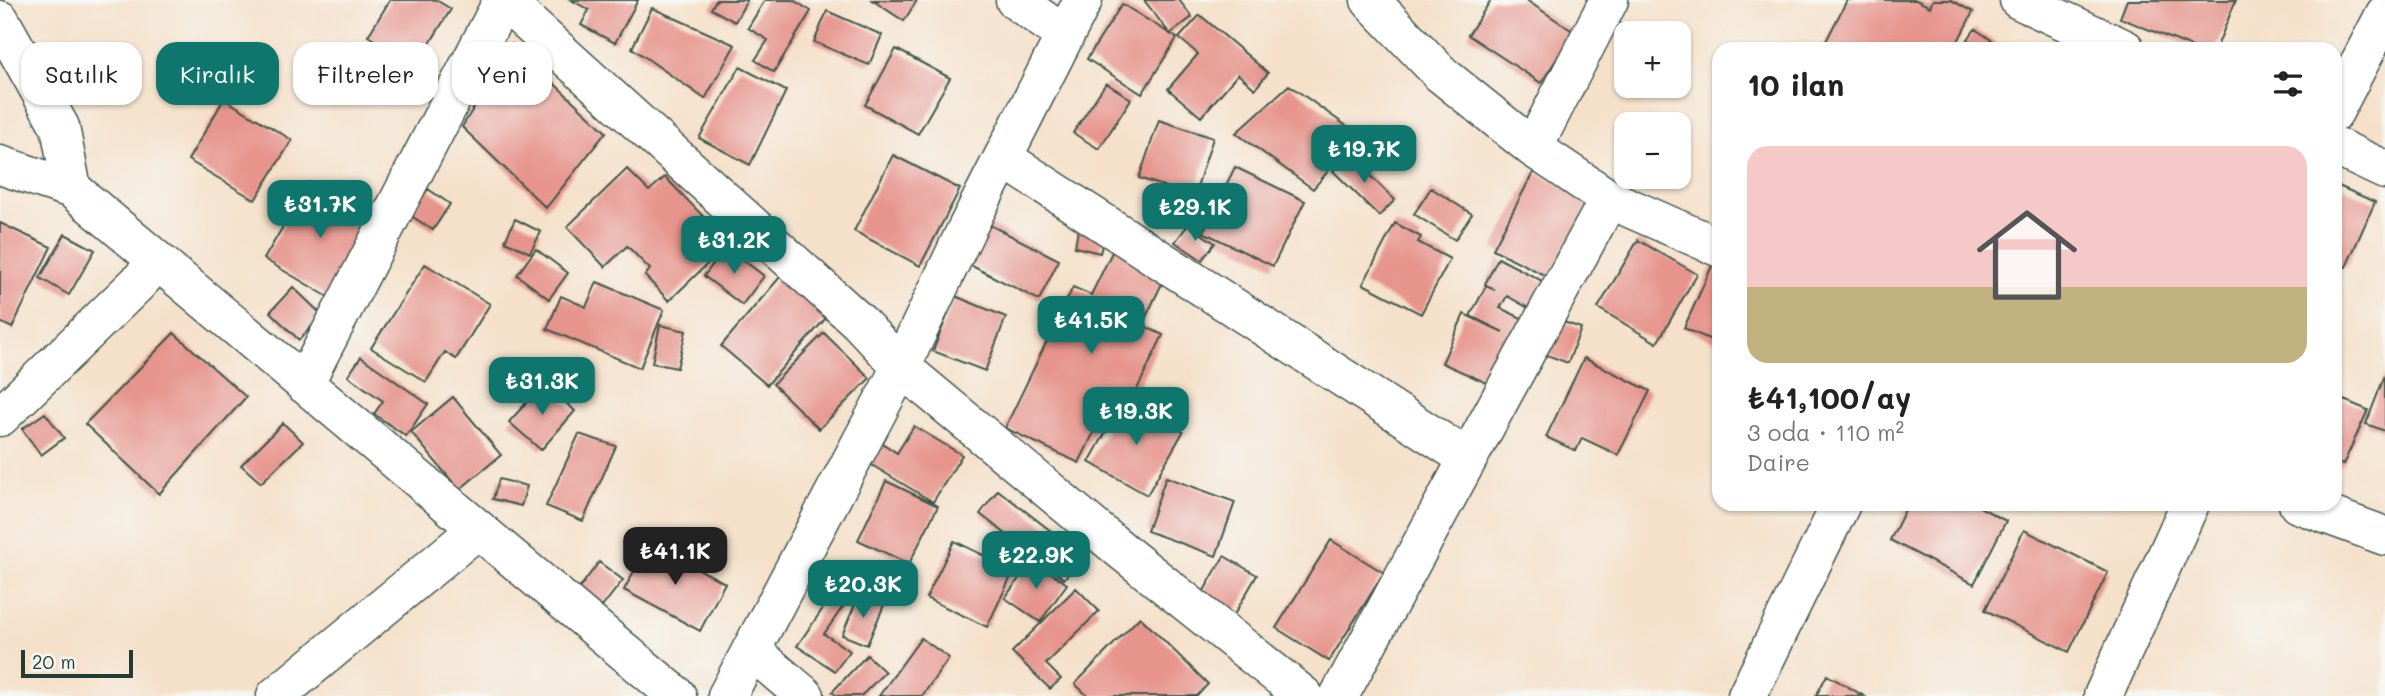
<!DOCTYPE html>
<html lang="tr">
<head>
<meta charset="utf-8">
<style>
  :root { --surface:#fff; --page:#f6f6f6; --text:#222; --muted:#767676; --accent:#0f766e }
  body { margin:0; font-family:Mali,sans-serif; background:var(--page); color:var(--text); height:100vh; display:flex; flex-direction:column; font-size:26px; white-space:nowrap }
  * { box-sizing:border-box; margin:0 }
  p { font-size:23px; color:var(--muted) }
  .icon { flex:none; width:38px; height:38px; fill:none; stroke:currentColor; stroke-width:2; stroke-linecap:round; stroke-linejoin:round }
  .map { position:relative; flex:1; overflow:hidden }
  .side { position:absolute; left:1712px; top:42px; width:630px; height:469px; display:flex; flex-direction:column; background:var(--surface); border-radius:21px; box-shadow:0 2px 5px #0004 }
  .side>* { flex:none }
  .banner { position:absolute; left:21px; top:42px; width:665px; height:63px; display:flex; gap:14px }
  .buttons { position:absolute; left:1614px; top:21px; display:grid; gap:14px }
  .buttons a { display:grid; place-items:center; width:77px; height:77px; border-radius:14px; background:var(--surface); box-shadow:0 2px 5px #0004; font-size:35px }
  .scale { position:absolute; left:21px; bottom:18px; width:112px; box-sizing:border-box; padding-left:7px; border:4px solid #1f3d34; border-top:0; font-size:19px; line-height:24px; white-space:nowrap; color:#1f3d34; -webkit-text-stroke:5px #f6f6f2; paint-order:stroke }
  .price { position:absolute; translate:-50% -60px; padding:0 16px; border-radius:14px; background:var(--accent); color:#fff; font-size:23px; line-height:46px; filter:drop-shadow(0 2px 4px #0008) }
  .price::after { content:''; position:absolute; left:50%; top:42px; width:21px; height:16px; margin-left:-10px; background:inherit; clip-path:polygon(0 0,100% 0,50% 100%) }
  .price.current { background:#222; color:#fff }
  ul { padding:0; list-style:none }
  li { display:grid; align-content:center; gap:14px; height:371px; padding:0 35px }
  li span { display:grid; place-items:center; height:217px; border-radius:21px; color:#555 }
  li>.icon { margin-inline-start:auto }
  span .icon { width:126px; height:126px; fill:#fffc; stroke-width:1 }
  li b { font-size:30px }
  h2 { display:flex; justify-content:space-between; align-items:center; height:84px; padding:0 35px; font-size:30px }
  .chip { padding:0 24px; border-radius:21px; background:var(--surface); box-shadow:0 2px 5px #0004; font-size:24px; line-height:63px }
  .chip.current { background:var(--accent); color:#fff }
  .map>svg:first-child { display:block }
  .building { fill:#e6948c }
  .lines { fill:none; stroke-linecap:round; stroke-linejoin:round }
  .minor-casing { stroke:#3f564a; stroke-width:41 }
  .minor { stroke:#fff; stroke-width:38 }
</style>
</head>
<body>
<div class="map">
<svg width="2385" height="696" viewBox="0 0 2385 696">
  <rect width="100%" height="100%" fill="#f6f6f2"/>
  <filter id="ink" filterUnits="userSpaceOnUse"><feTurbulence type="fractalNoise" baseFrequency=".0143" numOctaves="2"/><feDisplacementMap in="SourceGraphic" scale="14" xChannelSelector="R" yChannelSelector="G"/><feConvolveMatrix kernelMatrix="1 2 1 2 8 2 1 2 1" color-interpolation-filters="sRGB"/></filter>
  <filter id="wash" filterUnits="userSpaceOnUse"><feTurbulence type="fractalNoise" baseFrequency=".00686" numOctaves="4" result="noise"/><feDisplacementMap in="SourceGraphic" scale="28" xChannelSelector="R" yChannelSelector="G"/><feGaussianBlur stdDeviation="1.57" result="paint"/><feColorMatrix in="noise" values="0 0 0 0 0 0 0 0 0 0 0 0 0 0 0 0 0 1.4 0 .05"/><feComposite in="paint" operator="in"/></filter>
  <g filter="url(#wash)">
    <rect width="100%" height="100%" fill="#f5e1ca"/>
    <g id="blocks">
      <path class="building" d="M390,0H436L451,9L416,66L368,36Z
        M571,0H638L615,43L581,25L589,10Z
        M716,0H747L735,22L711,9Z
        M765,0H793L811,11L774,72L755,60L768,40L748,28Z
        M872,0H917L904,21Z
        M1144,0H1179L1192,17L1170,34Z
        M1491,0H1526L1574,32L1541,83L1468,35Z
        M1847,0H1916L1930,7L1933,0H1951L1973,12L1954,49H1822Z
        M2127,0H2236L2216,49H2197L2120,18Z
        M1122,4L1177,38L1142,94L1087,59Z
        M652,8L735,45L705,99L632,48Z
        M827,11L882,35L869,65L814,42Z
        M1200,15L1268,73L1255,89L1238,74L1201,117L1168,89L1198,54L1179,38Z
        M1975,29L2005,49H1961Z
        M512,44L606,132L546,208L462,127Z
        M896,49L950,78L918,134L865,105Z
        M740,67L786,91L750,165L699,138Z
        M1106,83L1131,99L1099,149L1073,133Z
        M1289,85L1359,135L1313,189L1236,133Z
        M224,99L292,140L255,200L188,160Z
        M1159,120L1213,138L1194,196L1139,178Z
        M893,155L960,189L920,266L854,231Z
        M1349,155L1395,200L1379,216L1333,171Z
        M1235,167L1305,201L1273,266L1203,232Z
        M627,169L649,191L665,177L729,243L669,301L645,276L650,269L627,246L605,267L567,227Z
        M1534,171L1591,201L1550,278L1493,249Z
        M309,182L376,221L330,298L264,259Z
        M2334,184L2375,202L2346,267L2334,262Z
        M1431,188L1472,214L1455,240L1414,214Z
        M428,189L450,204L433,230L410,215Z
        M515,219L541,232L530,253L505,241Z
        M984,222L1059,260L1039,300L964,262Z
        M0,223L51,247L12,328L0,322Z
        M1395,223L1421,237L1418,242L1450,259L1421,314L1363,284Z
        M1079,224L1106,230L1100,253L1075,247Z
        M1188,225L1215,243L1202,260L1175,242Z
        M65,234L95,250L69,295L40,278Z
        M1638,240L1697,274L1657,343L1598,308Z
        M1116,244L1169,269L1142,325L1163,335L1132,400L1114,391L1079,463L1005,428L1073,287L1091,295Z
        M726,247L764,276L742,305L704,276Z
        M536,249L568,273L549,299L517,275Z
        M1716,257L1718,259V343L1684,328Z
        M1498,258L1552,286L1539,314L1507,296L1500,308L1526,320L1498,388L1442,363L1464,314L1503,332L1470,316L1486,286L1495,290L1485,284Z
        M425,264L490,304L456,359L445,352L426,382L371,348Z
        M786,270L833,310L767,385L721,346Z
        M597,282L664,310L640,368L547,329L561,296L586,307Z
        M293,287L322,315L299,340L270,312Z
        M955,296L1006,317L985,371L933,351Z
        M1558,320L1581,328L1568,363L1544,354Z
        M660,325L686,331L677,368L652,363Z
        M174,333L246,397L159,494L85,424Z
        M824,333L870,378L819,429L773,384Z
        M361,357L428,404L406,436L374,414L383,401L348,376Z
        M1584,358L1650,391L1618,455L1582,438L1576,451L1546,437Z
        M2385,375V431L2366,424Z
        M544,383L575,411L541,450L509,422Z
        M2334,396L2368,410L2343,465L2334,462Z
        M453,397L501,455L459,490L411,432Z
        M1125,398L1183,432L1147,495L1089,462Z
        M45,413L64,438L41,455L22,429Z
        M283,423L303,442L261,483L241,465Z
        M914,426L962,455L933,502L870,464L882,443L897,453Z
        M579,434L616,446L583,521L546,506Z
        M1166,477L1235,502L1216,556L1147,531Z
        M499,479L527,486L521,506L493,499Z
        M886,481L938,506L909,564L858,540Z
        M998,490L1082,555L1064,579L980,514Z
        M1908,504H1974L2006,521L1974,584L1890,540Z
        M2024,530L2108,572L2069,652L1985,610Z
        M1331,540L1384,573L1329,661L1276,628Z
        M954,541L1014,570L987,627L926,598Z
        M649,543L725,583L700,631L624,590Z
        M1224,556L1257,575L1231,620L1198,601Z
        M1032,560L1067,584L1040,622L1005,598Z
        M599,562L623,580L598,612L575,594Z
        M855,562L890,585L881,597L860,582L824,634L850,651L835,671L797,646Z
        M1076,588L1099,611L1046,664L1061,679L1050,689L1012,652Z
        M859,595L884,605L867,645L842,635Z
        M1140,617L1208,684L1197,696H1088L1075,684Z
        M921,638L949,658L922,696H879Z
        M867,655L885,672L861,696H837L832,692Z
        M1827,675L1864,696H1816Z"/>
    </g>
  </g>
  <g filter="url(#ink)">
    <use href="#blocks" fill-opacity="0" stroke="#3f564a" stroke-width="2"/>
    <g class="lines">
      <g class="minor-casing">
        <path id="minor" d="M1015,0L1065,35
          M1370,0L1441,74L1533,148L1609,199L1718,247
          M2019,0L2125,49
          M0,20L60,127L72,189
          M2334,112L2385,14
          M2334,146L2385,170
          M1533,148L1609,0
          M1003,158L1467,458
          M0,165L72,189L677,696
          M304,384L503,0L859,322L901,367L1122,551L1304,696
          M0,417L138,283L158,261
          M2298,504L2385,536
          M751,650L805,696
          M276,696L478,529
          M727,696L901,367L966,230L1083,0
          M1339,696L1609,199
          M1747,696L1841,504
          M2103,696L2190,504"/>
      </g>
      <use href="#minor" class="minor"/>
    </g>
  </g>
</svg>
<div class="buttons">
<a>+</a>
<a>−</a>
</div>
<div class="scale">20 m</div>
<b class="price" style="left:1364px;top:185px">₺19.7K</b>
<b class="price" style="left:320px;top:240px">₺31.7K</b>
<b class="price" style="left:1195px;top:243px">₺29.1K</b>
<b class="price" style="left:734px;top:276px">₺31.2K</b>
<b class="price" style="left:1091px;top:356px">₺41.5K</b>
<b class="price" style="left:542px;top:417px">₺31.3K</b>
<b class="price" style="left:1136px;top:447px">₺19.3K</b>
<b class="price current" style="left:675px;top:587px">₺41.1K</b>
<b class="price" style="left:1036px;top:591px">₺22.9K</b>
<b class="price" style="left:863px;top:620px">₺20.3K</b>
<div class="banner">
<a class="chip">Satılık</a>
<a class="chip current">Kiralık</a>
<a class="chip">Filtreler</a>
<a class="chip">Yeni</a>
</div>
<section class="side">
<h2>10 ilan<svg class="icon" aria-label="filters" viewBox="0 0 24 24"><path d="M4 7h16M4 17h16"/><circle cx="9" cy="7" r="2"/><circle cx="15" cy="17" r="2"/></svg></h2>
<ul>
<li><span style="background:linear-gradient(#f6c9c9 65%,#c2b280 0)"><svg class="icon" aria-label="home" viewBox="0 0 24 24"><path d="M3 11l9-7 9 7M6 9v11h12V9"/></svg></span><div><b>₺41,100/ay</b><p>3 oda · 110 m²</p><p>Daire</p></div></li>
</ul>
</section>
</div>
</body>
</html>
